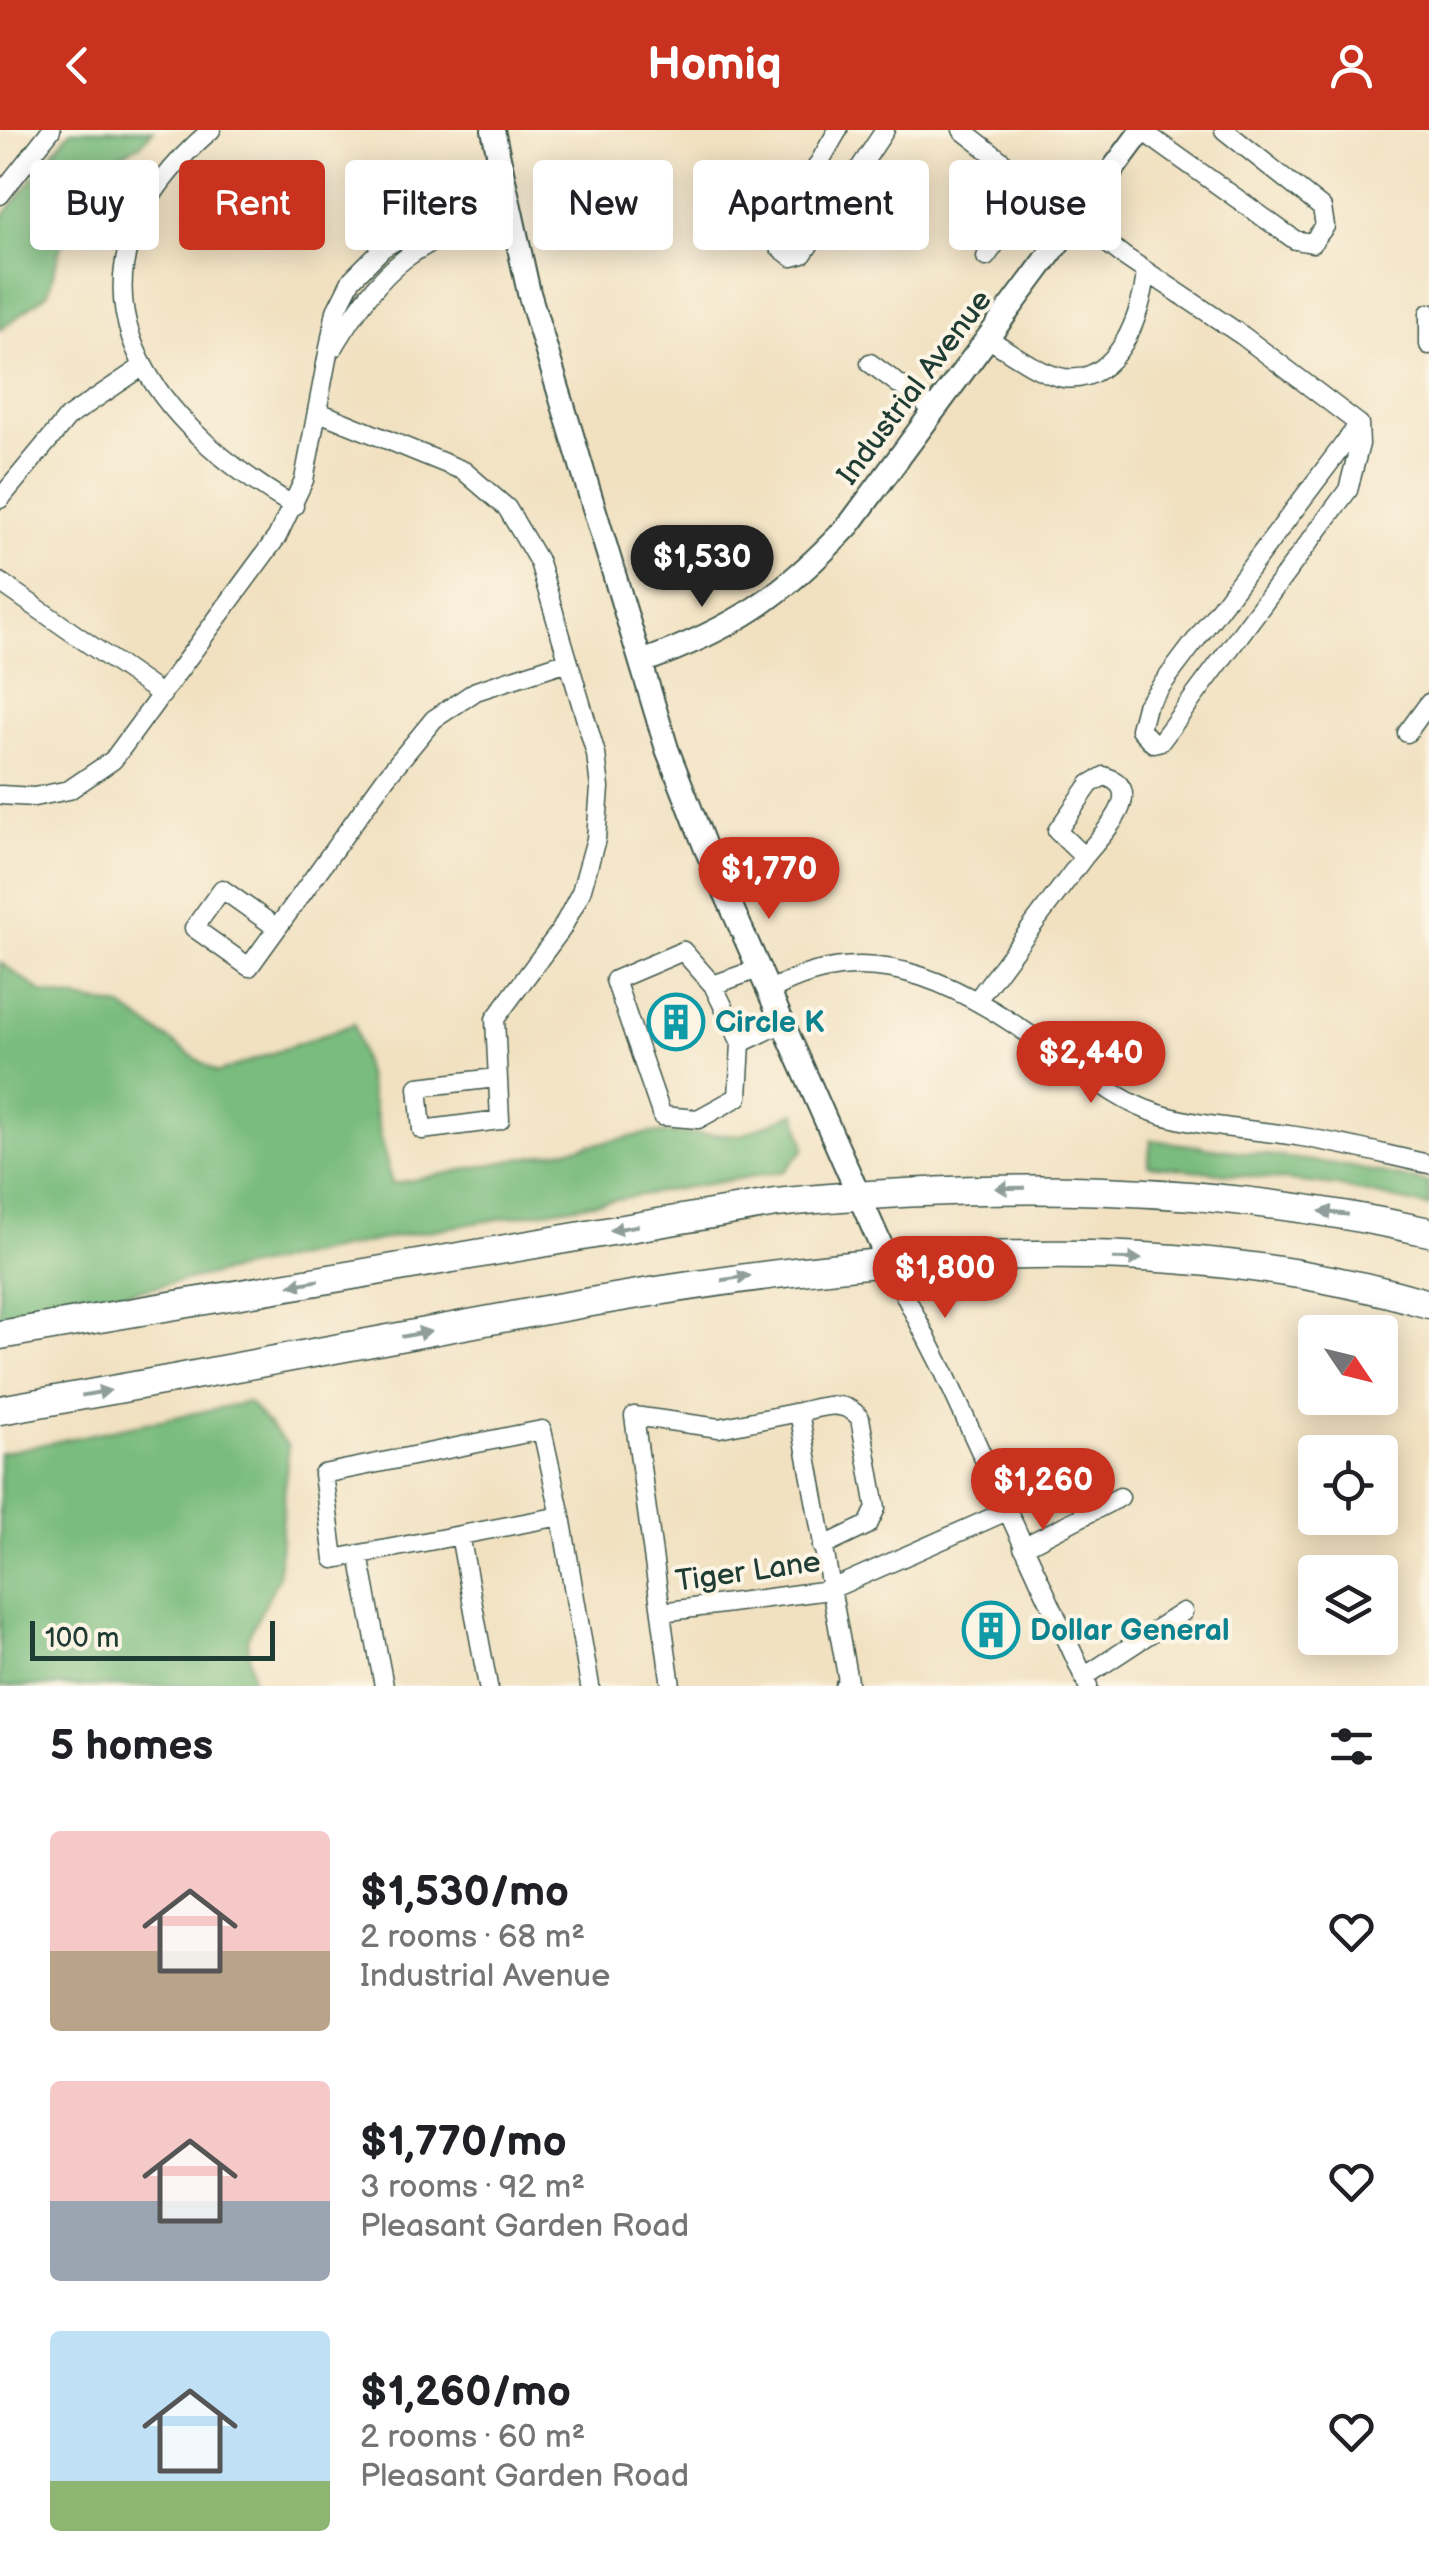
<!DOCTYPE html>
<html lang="en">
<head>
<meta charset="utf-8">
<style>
  :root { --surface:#fff; --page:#f6f6f6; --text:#202124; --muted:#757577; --accent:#c8321e }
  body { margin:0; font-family:"Balsamiq Sans",sans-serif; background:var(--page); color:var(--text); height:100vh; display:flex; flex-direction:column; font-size:38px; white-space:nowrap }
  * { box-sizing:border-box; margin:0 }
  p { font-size:32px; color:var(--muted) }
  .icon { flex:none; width:55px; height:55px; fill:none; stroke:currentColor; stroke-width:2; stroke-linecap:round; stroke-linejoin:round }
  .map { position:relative; height:1556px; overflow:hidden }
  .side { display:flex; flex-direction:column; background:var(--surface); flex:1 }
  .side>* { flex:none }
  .banner { position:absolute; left:30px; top:30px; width:1370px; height:90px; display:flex; gap:20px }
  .needle { width:65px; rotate:125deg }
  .fabs { position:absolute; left:1298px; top:1185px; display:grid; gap:20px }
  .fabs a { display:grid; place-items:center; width:100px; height:100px; border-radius:10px; background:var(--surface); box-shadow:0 5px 25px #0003; font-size:50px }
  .scale { position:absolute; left:30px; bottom:25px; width:245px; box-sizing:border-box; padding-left:10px; border:5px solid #1f3d34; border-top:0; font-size:28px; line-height:35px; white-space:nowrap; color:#1f3d34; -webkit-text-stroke:8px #fcf5e5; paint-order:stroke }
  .price { position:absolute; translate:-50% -85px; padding:0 22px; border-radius:35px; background:var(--accent); color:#fff; font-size:32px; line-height:65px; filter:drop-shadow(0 2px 5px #0008) }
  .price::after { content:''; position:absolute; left:50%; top:60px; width:30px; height:22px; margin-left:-15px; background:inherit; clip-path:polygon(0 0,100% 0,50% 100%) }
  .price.selected { background:#222; color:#fff }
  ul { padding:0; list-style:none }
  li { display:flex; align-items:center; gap:30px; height:250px; padding:0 50px }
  li span { display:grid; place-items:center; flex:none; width:280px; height:200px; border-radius:10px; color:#555 }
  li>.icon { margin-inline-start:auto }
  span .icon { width:120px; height:120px; fill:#fffc; stroke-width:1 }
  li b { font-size:42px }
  h2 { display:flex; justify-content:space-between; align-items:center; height:120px; padding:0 50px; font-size:42px }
  .tag { padding:0 35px; border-radius:10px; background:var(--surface); box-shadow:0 5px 25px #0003; font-size:35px; line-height:90px }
  .tag.selected { background:var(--accent); color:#fff }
  header { display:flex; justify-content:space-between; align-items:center; height:130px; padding:0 50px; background:var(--accent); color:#fff; font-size:45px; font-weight:800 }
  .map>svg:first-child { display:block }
  .forest { fill:#7abc7e; stroke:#4c7c59; stroke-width:2.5 }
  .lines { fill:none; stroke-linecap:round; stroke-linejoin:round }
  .minor-casing { stroke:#3e5649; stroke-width:21 }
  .major-casing { stroke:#3e5649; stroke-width:26 }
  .highway-casing { stroke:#3e5649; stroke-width:31 }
  .minor { stroke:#fff; stroke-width:18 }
  .major { stroke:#fff; stroke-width:22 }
  .highway { stroke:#fff; stroke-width:28 }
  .oneway { fill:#8f9e9a }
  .labels { text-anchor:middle; stroke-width:8; stroke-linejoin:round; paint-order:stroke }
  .street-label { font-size:30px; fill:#1f3d34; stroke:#fcf5e5 }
  .culture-label { font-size:30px; font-weight:bold; fill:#0d838f; stroke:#fcf5e5; text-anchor:start }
</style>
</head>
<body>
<header><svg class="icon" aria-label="back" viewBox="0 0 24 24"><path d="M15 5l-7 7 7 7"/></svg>Homiq<svg class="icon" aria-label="person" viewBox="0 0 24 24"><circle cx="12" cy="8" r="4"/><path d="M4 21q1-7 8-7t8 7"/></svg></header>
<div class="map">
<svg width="1429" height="1556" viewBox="0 0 1429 1556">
  <rect width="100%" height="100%" fill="#fcf5e5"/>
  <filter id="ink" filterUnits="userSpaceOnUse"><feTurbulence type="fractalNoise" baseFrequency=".01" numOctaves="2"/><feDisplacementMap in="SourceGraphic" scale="20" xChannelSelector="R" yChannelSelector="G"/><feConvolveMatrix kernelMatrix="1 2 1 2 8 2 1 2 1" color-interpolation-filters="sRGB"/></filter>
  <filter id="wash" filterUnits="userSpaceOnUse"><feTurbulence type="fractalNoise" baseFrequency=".0048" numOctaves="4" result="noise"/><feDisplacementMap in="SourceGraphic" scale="40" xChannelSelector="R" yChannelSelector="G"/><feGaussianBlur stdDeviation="2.25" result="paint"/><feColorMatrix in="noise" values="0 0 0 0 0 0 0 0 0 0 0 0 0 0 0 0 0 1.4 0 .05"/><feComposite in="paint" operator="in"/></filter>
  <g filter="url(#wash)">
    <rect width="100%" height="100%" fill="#f1e1c1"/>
    <path class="forest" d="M71,0H153L140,15L111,29L67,93L48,163L0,200V90Z
      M0,832L43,863L122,877L217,943L354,894L392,1054L651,1003L741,1005L796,983L805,1018L784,1041L403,1105L0,1189Z
      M1151,1010L1342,1035L1429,1053V1077L1337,1056L1148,1035Z
      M248,1272L288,1316L278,1448L247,1509L253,1556H0V1323Z"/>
  </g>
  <g filter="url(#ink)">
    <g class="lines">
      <g class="minor-casing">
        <path id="minor" d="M211,0C45,143 136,284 294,376
          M838,0L778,104L779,117L792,127L803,124L885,0
          M962,0L1125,127L1243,206L1359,294
          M1141,0L1295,110L1312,113L1325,96L1322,78L1224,0
          M0,65L51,0
          M986,127L1036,57
          M1429,183V215
          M987,208C1010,221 1038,244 1064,248C1118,255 1143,182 1146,141
          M334,217C383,136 415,105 510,90
          M870,233L934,280
          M319,282L464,341L507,378L539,432L596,624L600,658L596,709L581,762L561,800L495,889L500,990L422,1000L418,957L496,948
          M1359,294L1360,314L1348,360L1161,611L1153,613L1140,599L1146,576Z
          M0,369L68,287L142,237
          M0,452L162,565
          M1407,603L1429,573
          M0,665L34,667L69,660L113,630L277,407L304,350L336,181L352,149L383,118L421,95L506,67
          M277,798L222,759L194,798L249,837L387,646L434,589L476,561L568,531
          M761,838L713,855L683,821L615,850L662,986L698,989L738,967L741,913L785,892
          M713,855L741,913
          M771,860C884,798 977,868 1068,931C1094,949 1122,972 1153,982C1200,998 1254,999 1302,1007C1345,1014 1387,1025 1429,1034
          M977,870L1084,727C1101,705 1150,660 1104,646L1090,654L1057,701L1084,727
          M890,1136L944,1242L1088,1556
          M799,1282C822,1277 844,1268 860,1288L876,1378L868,1395L822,1417
          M542,1300L561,1386L334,1429L323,1344Z
          M561,1386L590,1556
          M460,1405L488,1556
          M1023,1417L1120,1367
          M359,1425L384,1556
          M662,1482L829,1460L1007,1381
          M1084,1547L1183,1482
          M671,1556L634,1286L719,1298L799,1282L848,1551L844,1556"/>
      </g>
      <g class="major-casing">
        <path id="major" d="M493,0L529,163L667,619L706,719L890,1136
          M642,532C735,498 782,467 849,395L1142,0"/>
      </g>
      <g class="highway-casing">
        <path id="highway" d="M0,1205L776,1073C994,1051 1214,1053 1429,1102
          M0,1280C137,1256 273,1231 410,1205C738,1143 1101,1077 1429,1174"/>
      </g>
      <use href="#minor" class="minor"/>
      <use href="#major" class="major"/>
      <use href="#highway" class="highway"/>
    </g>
    <defs><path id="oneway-solid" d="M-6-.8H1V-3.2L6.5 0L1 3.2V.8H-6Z" transform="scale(2.5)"/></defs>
    <g class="oneway">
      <use href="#oneway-solid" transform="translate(1010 1058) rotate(179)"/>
      <use href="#oneway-solid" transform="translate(1334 1083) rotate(-173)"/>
      <use href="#oneway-solid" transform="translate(624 1098) rotate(170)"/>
      <use href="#oneway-solid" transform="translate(1127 1129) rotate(1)"/>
      <use href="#oneway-solid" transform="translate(736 1148) rotate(-9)"/>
      <use href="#oneway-solid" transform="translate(304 1153) rotate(170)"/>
      <use href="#oneway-solid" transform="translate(416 1204) rotate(-11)"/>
      <use href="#oneway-solid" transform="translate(96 1263) rotate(-10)"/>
    </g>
  </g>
  <defs>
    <g id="building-ring" transform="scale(2.875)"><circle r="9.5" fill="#fcf5e5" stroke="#0f9aa8" stroke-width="1.5"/><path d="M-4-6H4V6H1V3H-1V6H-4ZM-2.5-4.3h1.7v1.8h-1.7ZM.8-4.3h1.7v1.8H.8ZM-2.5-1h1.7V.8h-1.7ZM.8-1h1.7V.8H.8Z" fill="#0f9aa8"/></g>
  </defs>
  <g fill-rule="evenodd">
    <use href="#building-ring" x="676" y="892"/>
    <use href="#building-ring" x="991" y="1500"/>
  </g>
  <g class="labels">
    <g class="street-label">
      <text transform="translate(914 257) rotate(-53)" y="10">Industrial Avenue</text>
      <text transform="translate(748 1441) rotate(-8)" y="10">Tiger Lane</text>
    </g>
    <g class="culture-label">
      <text x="715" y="902">Circle K</text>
      <text x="1030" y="1510">Dollar General</text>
    </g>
  </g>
</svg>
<div class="fabs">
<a><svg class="needle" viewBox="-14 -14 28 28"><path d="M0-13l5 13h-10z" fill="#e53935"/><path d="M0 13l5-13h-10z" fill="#757577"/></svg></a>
<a><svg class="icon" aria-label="locate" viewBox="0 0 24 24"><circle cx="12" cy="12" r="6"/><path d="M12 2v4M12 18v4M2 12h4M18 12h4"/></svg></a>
<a><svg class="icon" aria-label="layers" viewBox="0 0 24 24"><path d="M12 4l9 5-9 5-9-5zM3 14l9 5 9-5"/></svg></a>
</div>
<div class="scale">100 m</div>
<b class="price selected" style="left:702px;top:480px">$1,530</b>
<b class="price" style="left:769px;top:792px">$1,770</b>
<b class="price" style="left:1091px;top:976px">$2,440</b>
<b class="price" style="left:945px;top:1191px">$1,800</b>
<b class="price" style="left:1043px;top:1403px">$1,260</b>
<div class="banner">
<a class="tag">Buy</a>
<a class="tag selected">Rent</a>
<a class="tag">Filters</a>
<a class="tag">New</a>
<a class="tag">Apartment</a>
<a class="tag">House</a>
</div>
</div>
<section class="side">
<h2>5 homes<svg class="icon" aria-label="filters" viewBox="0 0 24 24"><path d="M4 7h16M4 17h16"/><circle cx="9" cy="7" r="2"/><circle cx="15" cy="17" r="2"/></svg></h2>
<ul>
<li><span style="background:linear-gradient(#f6c9c9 60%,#b9a48a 0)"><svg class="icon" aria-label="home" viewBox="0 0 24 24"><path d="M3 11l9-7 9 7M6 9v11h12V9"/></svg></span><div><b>$1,530/mo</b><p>2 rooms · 68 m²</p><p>Industrial Avenue</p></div><svg class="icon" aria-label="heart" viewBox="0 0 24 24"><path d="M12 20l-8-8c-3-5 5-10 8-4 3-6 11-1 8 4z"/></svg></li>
<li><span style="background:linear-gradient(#f6c9c9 60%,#9aa5b1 0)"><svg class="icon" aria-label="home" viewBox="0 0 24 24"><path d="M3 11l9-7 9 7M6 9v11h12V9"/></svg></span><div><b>$1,770/mo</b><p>3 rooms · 92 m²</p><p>Pleasant Garden Road</p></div><svg class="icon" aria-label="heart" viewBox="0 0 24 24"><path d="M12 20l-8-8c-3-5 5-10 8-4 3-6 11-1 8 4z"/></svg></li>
<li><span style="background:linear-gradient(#bfe0f5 75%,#8fb573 0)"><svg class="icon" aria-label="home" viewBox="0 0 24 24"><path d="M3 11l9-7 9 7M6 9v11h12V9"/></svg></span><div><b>$1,260/mo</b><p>2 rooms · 60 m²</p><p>Pleasant Garden Road</p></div><svg class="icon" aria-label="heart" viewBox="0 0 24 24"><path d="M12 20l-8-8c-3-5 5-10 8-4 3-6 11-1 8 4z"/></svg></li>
</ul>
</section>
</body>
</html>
